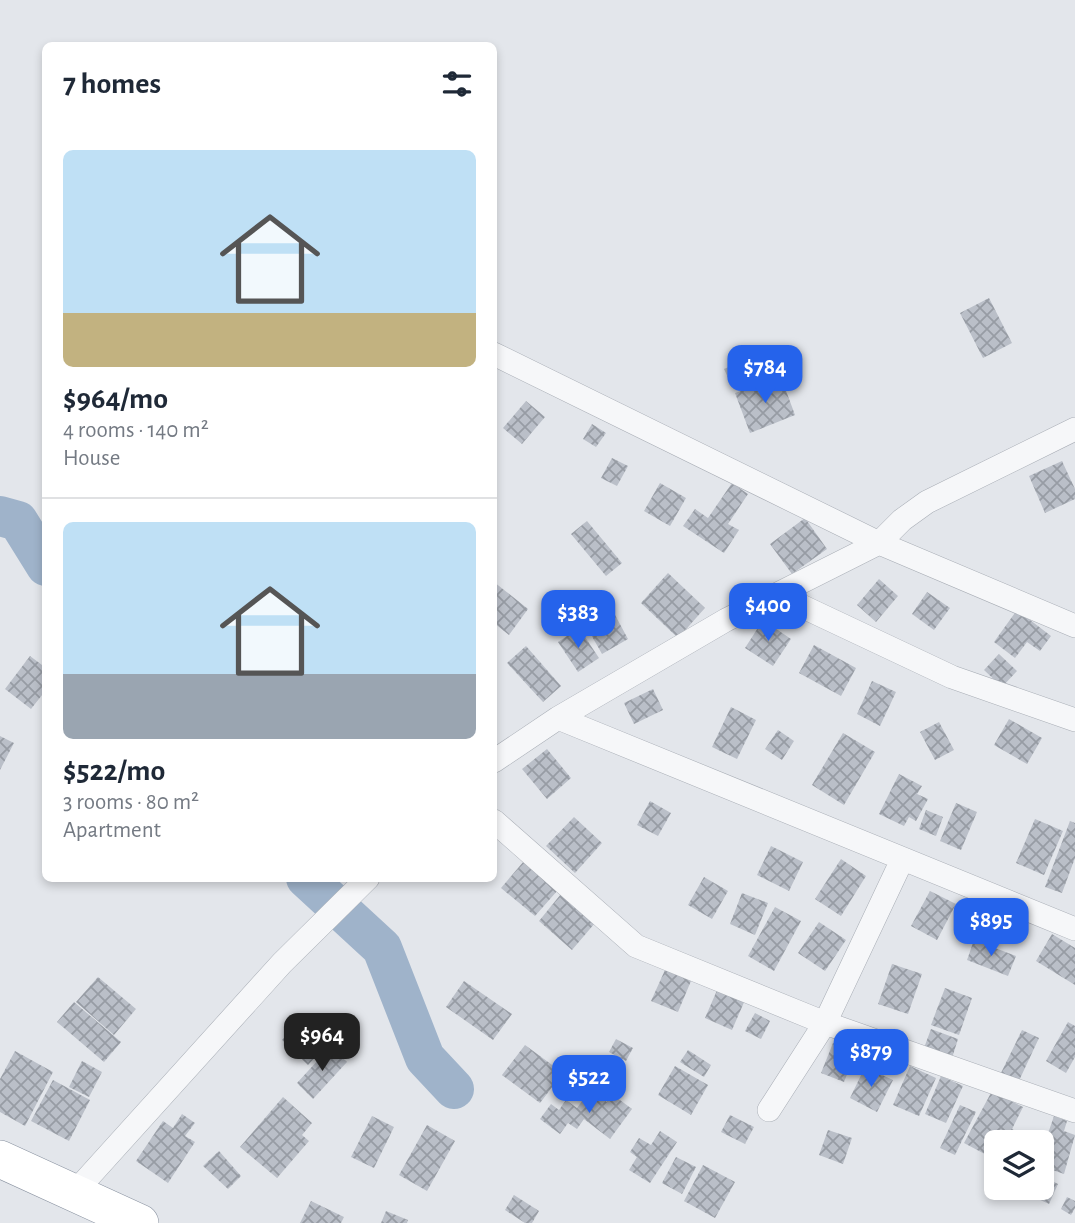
<!DOCTYPE html>
<html lang="en">
<head>
<meta charset="utf-8">
<style>
  :root { --surface:#fff; --page:#f2f2f3; --text:#1f2937; --muted:#747a83; --line:#e0e1e3; --accent:#2563eb }
  body { margin:0; font-family:"Alegreya Sans",sans-serif; background:var(--page); color:var(--text); height:100vh; display:flex; flex-direction:column; font-size:26px; white-space:nowrap }
  * { box-sizing:border-box; margin:0 }
  p { font-size:23px; color:var(--muted) }
  .icon { flex:none; width:38px; height:38px; fill:none; stroke:currentColor; stroke-width:2; stroke-linecap:round; stroke-linejoin:round }
  .map { position:relative; flex:1; overflow:hidden }
  .details { position:absolute; left:42px; top:42px; width:455px; height:840px; display:flex; flex-direction:column; background:var(--surface); border-radius:10px; box-shadow:0 4px 10px #0003 }
  .details>* { flex:none }
  .controls { position:absolute; left:984px; top:1130px; display:grid; gap:14px }
  .controls a { display:grid; place-items:center; width:70px; height:70px; border-radius:10px; background:var(--surface); box-shadow:0 4px 10px #0003; font-size:35px }
  .price { position:absolute; translate:-50% -60px; padding:0 16px; border-radius:14px; background:var(--accent); color:#fff; font-size:23px; line-height:46px; filter:drop-shadow(0 2px 4px #0008) }
  .price::after { content:''; position:absolute; left:50%; top:42px; width:21px; height:16px; margin-left:-10px; background:inherit; clip-path:polygon(0 0,100% 0,50% 100%) }
  .price.selected { background:#222; color:#fff }
  ul { padding:0; list-style:none }
  li { display:grid; align-content:center; gap:14px; height:371px; padding:0 21px }
  li+li { border-top:2px solid var(--line) }
  li span { display:grid; place-items:center; height:217px; border-radius:10px; color:#555 }
  li>.icon { margin-inline-start:auto }
  span .icon { width:126px; height:126px; fill:#fffc; stroke-width:1 }
  li b { font-size:30px }
  h2 { display:flex; justify-content:space-between; align-items:center; height:84px; padding:0 21px; font-size:30px }
  .map>svg:first-child { display:block }
  .lines { fill:none; stroke-linecap:round; stroke-linejoin:round }
  .river { stroke:#9fb3ca; stroke-width:40 }
  .building { fill:url(#building-cross-hatch) }
  .minor-casing { stroke:#a8adb5; stroke-width:24 }
  .trunk-casing { stroke:#8a93a1; stroke-width:38 }
  .minor { stroke:#f6f7f9; stroke-width:23 }
  .trunk { stroke:#fff; stroke-width:37 }
</style>
</head>
<body>
<div class="map">
<svg width="1075" height="1223" viewBox="0 0 1075 1223">
  <defs>
    <pattern id="building-cross-hatch" width="8" height="8" patternUnits="userSpaceOnUse" patternTransform="scale(1.75)"><rect width="8" height="8" fill="#babfc8"/><path d="M0 0l8 8M0 8l8-8" fill="none" stroke="#979ca4"/></pattern>
  </defs>
  <rect width="100%" height="100%" fill="#e3e6eb"/>
  <g class="lines">
    <path class="river" d="M0,516L18,521L46,566
      M306,878L382,948L425,1058L454,1089"/>
  </g>
  <path class="building" d="M989,298L1012,343L983,358L960,313Z
    M738,363L746,377L731,384L724,369Z
    M781,377L795,415L750,433L735,393Z
    M526,401L545,417L522,444L503,428Z
    M592,424L606,433L596,447L583,439Z
    M612,458L628,466L617,486L601,478Z
    M1062,461L1075,489V499L1045,513L1029,476Z
    M660,483L686,498L670,526L644,511Z
    M732,483L748,494L728,524L739,530L724,553L683,526L695,509L708,518Z
    M805,518L827,549L792,574L770,544Z
    M587,521L622,563L606,576L571,534Z
    M668,573L705,608L678,638L641,603Z
    M879,579L898,596L876,622L857,605Z
    M494,582L528,609L509,635L494,623Z
    M927,592L950,608L934,630L912,614Z
    M608,602L628,639L602,654L581,617Z
    M1017,610L1051,636L1040,651L1027,642L1015,658L994,642Z
    M763,620L791,639L773,666L745,648Z
    M579,628L599,658L578,672L558,642Z
    M814,645L856,668L841,696L799,673Z
    M526,646L561,686L543,702L507,663Z
    M999,654L1017,671L1002,687L984,670Z
    M30,656L46,668V690L31,709L5,689Z
    M872,681L896,692L880,726L857,714Z
    M653,689L663,710L634,724L624,703Z
    M731,707L756,720L737,759L712,747Z
    M1009,719L1042,738L1027,764L994,745Z
    M939,722L954,750L935,760L920,732Z
    M778,730L794,741L782,760L765,749Z
    M843,733L875,752L844,805L812,785Z
    M0,736L14,743L0,770Z
    M547,749L571,778L547,799L522,769Z
    M899,774L922,786L917,794L928,799L916,821L909,817L904,826L879,814Z
    M650,801L671,813L658,836L637,825Z
    M956,803L977,812L961,850L940,841Z
    M926,810L943,817L936,836L919,829Z
    M574,817L602,843L575,873L546,846Z
    M1035,819L1063,831L1044,875L1016,863Z
    M1070,821L1075,823V858L1062,893L1045,887Z
    M771,846L803,862L789,891L757,875Z
    M841,859L866,876L841,916L815,899Z
    M524,861L558,890L535,916L501,888Z
    M704,877L728,891L712,919L688,905Z
    M930,891L956,904L937,940L911,926Z
    M742,893L768,903L755,935L730,924Z
    M561,894L595,923L572,950L539,921Z
    M975,906L1007,919L996,942L965,929Z
    M775,907L801,921L774,971L748,956Z
    M819,922L846,940L825,971L798,953Z
    M1052,934L1075,948V985L1036,961Z
    M974,940L1016,956L1008,976L967,960Z
    M892,964L922,974L908,1014L878,1004Z
    M665,970L691,981L678,1012L651,1001Z
    M98,977L136,1009L114,1035L76,1002Z
    M464,981L512,1014L493,1040L446,1007Z
    M718,988L745,1000L732,1030L705,1018Z
    M945,988L972,998L959,1035L931,1025Z
    M74,1002L121,1042L104,1062L57,1022Z
    M755,1013L770,1021L761,1039L745,1031Z
    M1068,1022L1075,1026V1057L1066,1073L1046,1061Z
    M294,1027L320,1052L308,1065L282,1040Z
    M931,1029L958,1039L952,1058L924,1048Z
    M1022,1030L1039,1038L1017,1085L999,1077Z
    M616,1039L633,1048L626,1061L609,1052Z
    M833,1043L856,1052L844,1082L821,1073Z
    M525,1045L563,1073L540,1103L502,1075Z
    M330,1047L347,1062L313,1099L297,1083Z
    M688,1050L711,1065L704,1077L680,1062Z
    M15,1051L53,1072L25,1126L0,1112V1079Z
    M82,1061L102,1072L89,1097L69,1087Z
    M675,1066L708,1085L691,1115L658,1095Z
    M910,1066L936,1078L919,1116L893,1105Z
    M865,1067L893,1080L877,1112L850,1098Z
    M941,1076L963,1086L946,1123L925,1114Z
    M53,1080L90,1100L69,1141L31,1121Z
    M992,1091L1023,1107L1012,1129L1024,1136L1021,1143H996V1160L964,1143Z
    M612,1094L632,1109L610,1139L584,1119L577,1129L568,1123L560,1134L540,1119L551,1104L559,1110L566,1100L577,1108L585,1097L593,1103L598,1096L607,1102Z
    M283,1097L312,1123L302,1135L309,1141L277,1178L240,1147Z
    M960,1105L976,1112L955,1155L940,1148Z
    M182,1114L195,1123L185,1136L195,1142L168,1183L136,1161L163,1121L173,1128Z
    M730,1115L754,1127L745,1144L721,1132Z
    M372,1116L394,1127L374,1168L351,1157Z
    M1054,1116L1067,1121L1064,1131L1075,1135L1064,1174L1041,1166V1154Z
    M427,1125L455,1141L427,1191L399,1175Z
    M828,1130L852,1138L843,1164L819,1155Z
    M660,1131L677,1142L650,1183L629,1170L637,1157L630,1152L639,1138L651,1145Z
    M219,1151L241,1176L228,1189L203,1166Z
    M676,1157L696,1167L682,1194L662,1183Z
    M703,1165L735,1182L715,1218L684,1201Z
    M1046,1178L1058,1184L1049,1204L1036,1198Z
    M514,1195L539,1211L532,1223H525L505,1210Z
    M1067,1197L1075,1201V1208L1071,1215L1061,1209Z
    M311,1201L344,1217L341,1223H300Z
    M386,1211L408,1220L407,1223H381Z"/>
  <g class="lines">
    <g class="minor-casing">
      <path id="minor" d="M494,354L879,543L1075,626
        M778,595L952,677L1075,720
        M558,718L1075,929
        M494,761L558,718L726,620L879,543L902,520L927,502L1075,429
        M494,821L636,946L825,1023L1075,1111
        M769,1110L825,1023L902,860
        M75,1192L282,963L368,878"/>
    </g>
    <g class="trunk-casing">
      <path id="trunk" d="M0,1159L140,1223"/>
    </g>
    <use href="#minor" class="minor"/>
    <use href="#trunk" class="trunk"/>
  </g>
</svg>
<div class="controls">
<a><svg class="icon" aria-label="layers" viewBox="0 0 24 24"><path d="M12 4l9 5-9 5-9-5zM3 14l9 5 9-5"/></svg></a>
</div>
<b class="price" style="left:765px;top:405px">$784</b>
<b class="price" style="left:768px;top:643px">$400</b>
<b class="price" style="left:578px;top:650px">$383</b>
<b class="price" style="left:991px;top:958px">$895</b>
<b class="price selected" style="left:322px;top:1073px">$964</b>
<b class="price" style="left:871px;top:1089px">$879</b>
<b class="price" style="left:589px;top:1115px">$522</b>
<section class="details">
<h2>7 homes<svg class="icon" aria-label="filters" viewBox="0 0 24 24"><path d="M4 7h16M4 17h16"/><circle cx="9" cy="7" r="2"/><circle cx="15" cy="17" r="2"/></svg></h2>
<ul>
<li><span style="background:linear-gradient(#bfe0f5 75%,#c2b280 0)"><svg class="icon" aria-label="home" viewBox="0 0 24 24"><path d="M3 11l9-7 9 7M6 9v11h12V9"/></svg></span><div><b>$964/mo</b><p>4 rooms · 140 m²</p><p>House</p></div></li>
<li><span style="background:linear-gradient(#bfe0f5 70%,#9aa5b1 0)"><svg class="icon" aria-label="home" viewBox="0 0 24 24"><path d="M3 11l9-7 9 7M6 9v11h12V9"/></svg></span><div><b>$522/mo</b><p>3 rooms · 80 m²</p><p>Apartment</p></div></li>
</ul>
</section>
</div>
</body>
</html>
